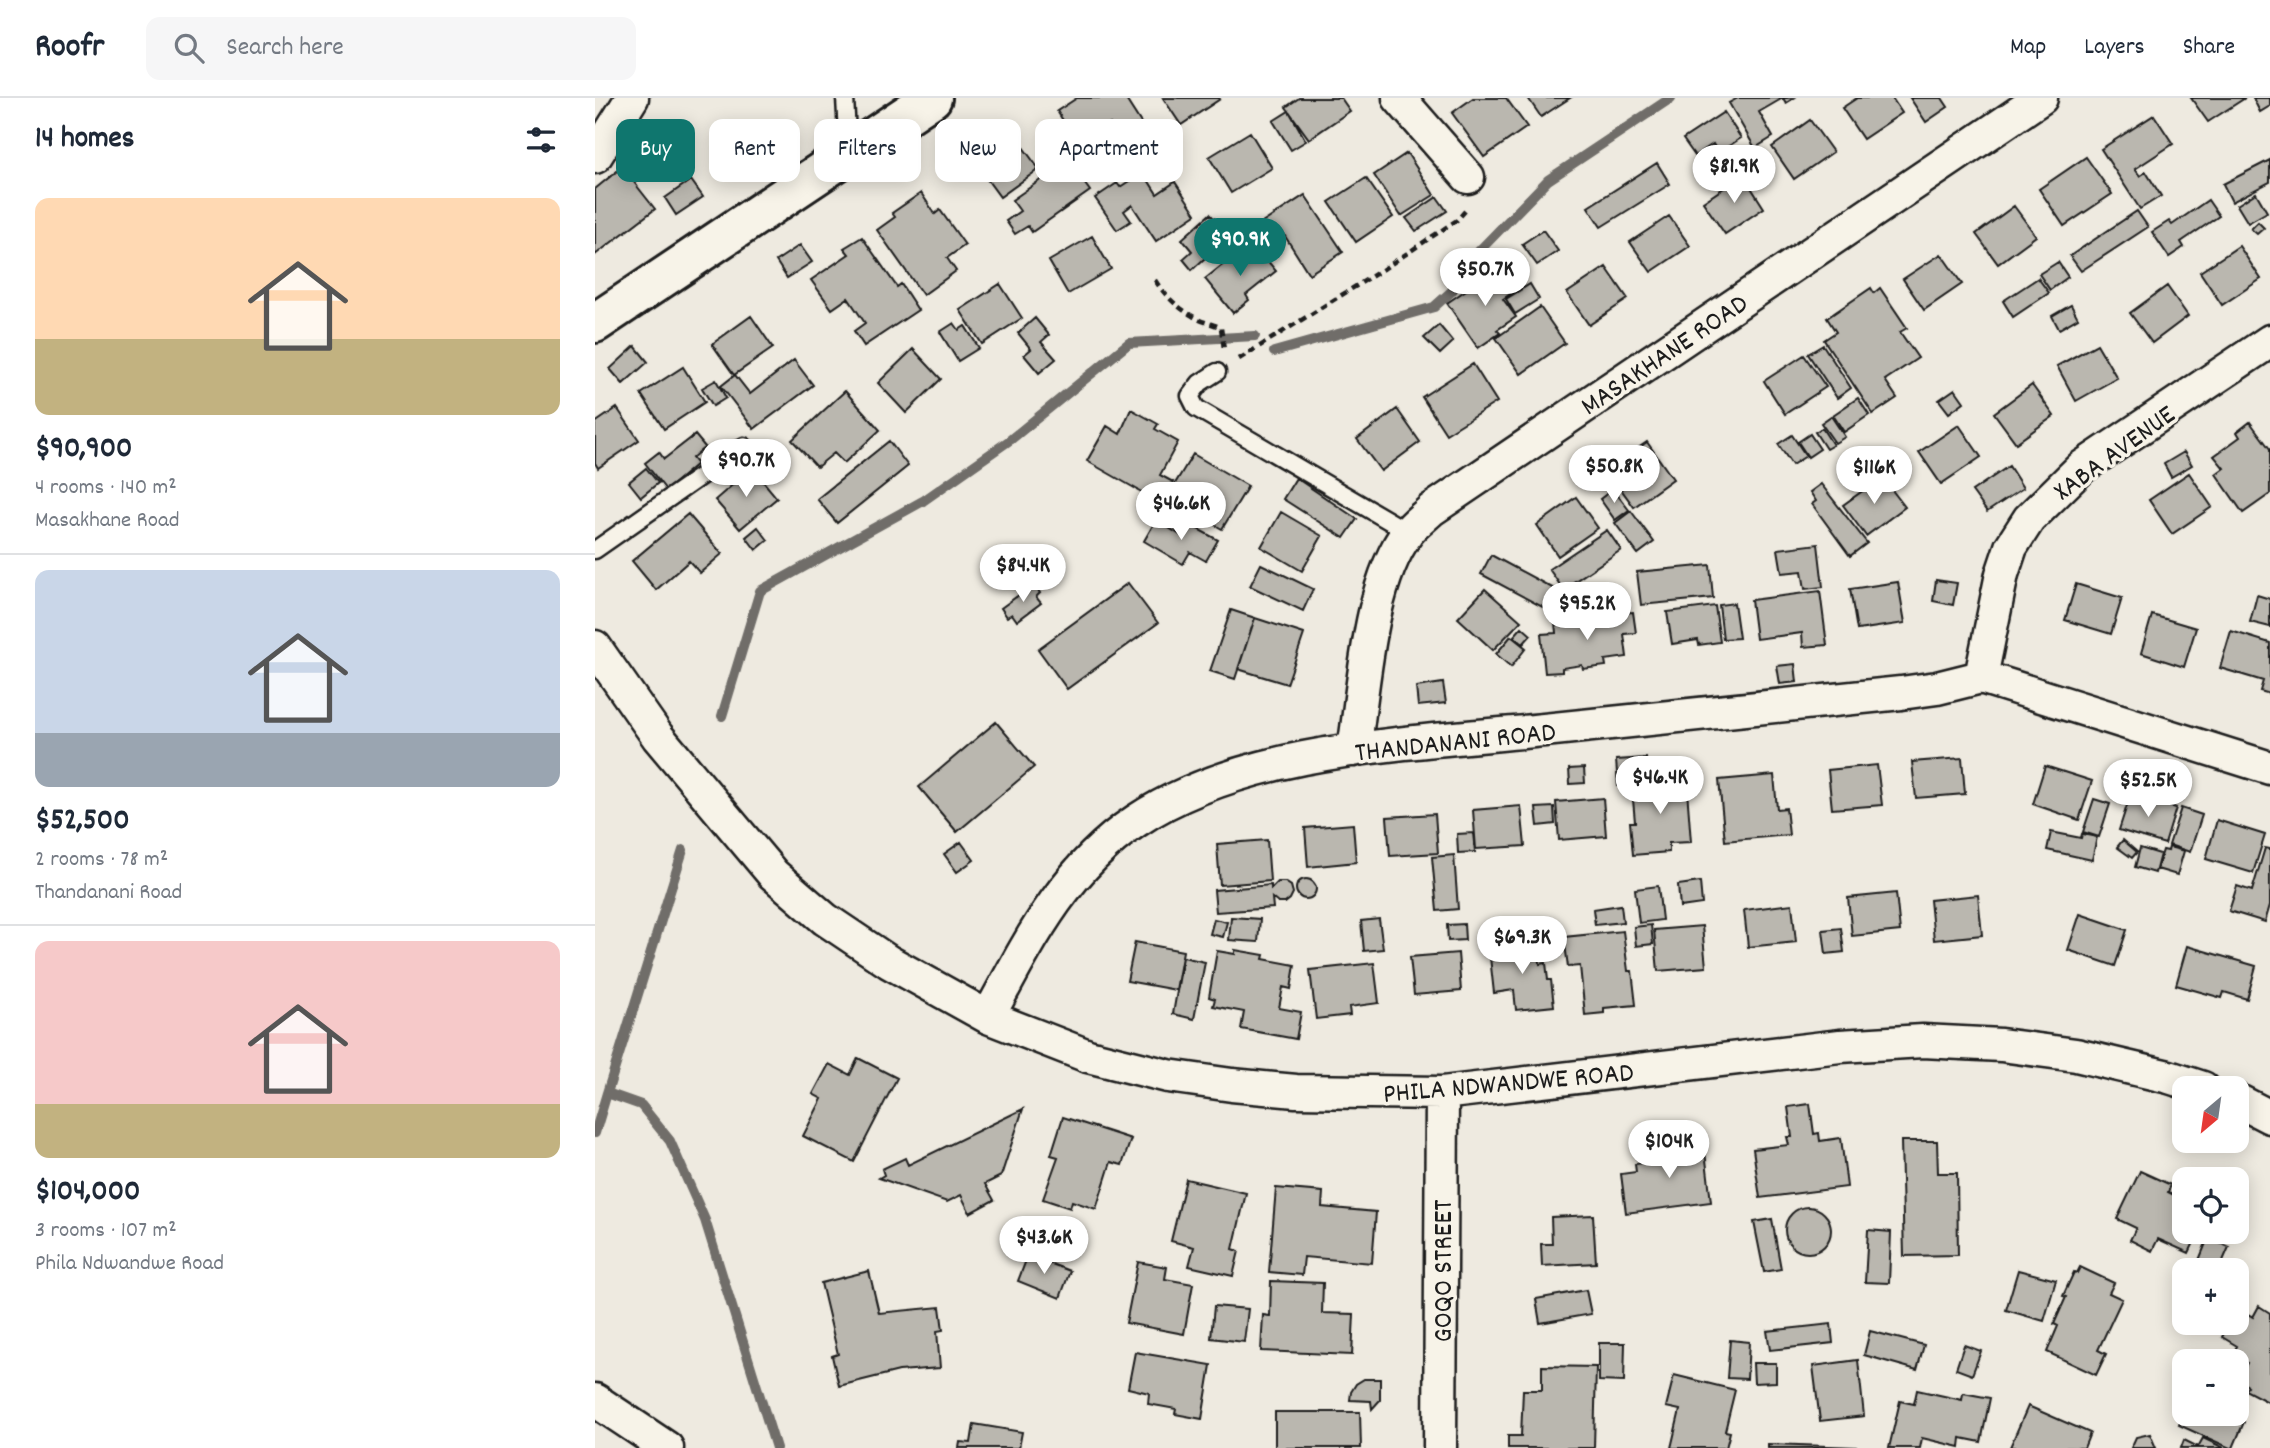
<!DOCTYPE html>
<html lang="en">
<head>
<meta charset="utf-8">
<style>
  :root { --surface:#fff; --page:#f6f6f7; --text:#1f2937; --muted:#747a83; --line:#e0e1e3; --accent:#0f766e }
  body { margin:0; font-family:Dekko,sans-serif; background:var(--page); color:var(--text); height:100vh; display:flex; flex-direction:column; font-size:26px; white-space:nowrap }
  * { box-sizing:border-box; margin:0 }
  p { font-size:23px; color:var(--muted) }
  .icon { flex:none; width:38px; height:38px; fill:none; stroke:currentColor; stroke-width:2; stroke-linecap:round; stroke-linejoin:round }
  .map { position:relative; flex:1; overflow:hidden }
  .sheet { display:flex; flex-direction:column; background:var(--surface); width:595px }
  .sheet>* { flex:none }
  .top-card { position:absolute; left:21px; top:21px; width:665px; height:63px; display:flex; gap:14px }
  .needle { width:46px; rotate:209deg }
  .tools { position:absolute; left:1577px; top:978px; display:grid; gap:14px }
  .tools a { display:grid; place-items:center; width:77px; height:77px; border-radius:14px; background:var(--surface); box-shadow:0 4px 18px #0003; font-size:35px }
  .price { position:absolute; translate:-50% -60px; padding:0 16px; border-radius:24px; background:#fff; color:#222; font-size:23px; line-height:46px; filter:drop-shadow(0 2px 4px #0008) }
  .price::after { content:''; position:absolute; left:50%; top:42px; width:21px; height:16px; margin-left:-10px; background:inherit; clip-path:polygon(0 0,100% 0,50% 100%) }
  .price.selected { background:var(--accent); color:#fff }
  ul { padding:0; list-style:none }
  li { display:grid; align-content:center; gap:14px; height:371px; padding:0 35px }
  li+li { border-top:2px solid var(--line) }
  li span { display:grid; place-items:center; height:217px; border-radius:14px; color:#555 }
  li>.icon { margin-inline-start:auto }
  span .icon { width:126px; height:126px; fill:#fffc; stroke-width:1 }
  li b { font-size:30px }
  h2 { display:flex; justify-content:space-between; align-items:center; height:84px; padding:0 35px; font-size:30px }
  .pill { padding:0 24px; border-radius:14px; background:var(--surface); box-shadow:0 4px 18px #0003; font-size:24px; line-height:63px }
  .pill.selected { background:var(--accent); color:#fff }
  header { display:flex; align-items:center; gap:42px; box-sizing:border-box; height:98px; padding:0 35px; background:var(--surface); border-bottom:2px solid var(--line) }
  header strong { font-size:33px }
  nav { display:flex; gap:38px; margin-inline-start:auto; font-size:24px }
  .search { width:490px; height:63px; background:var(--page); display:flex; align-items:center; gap:18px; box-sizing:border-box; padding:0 24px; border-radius:14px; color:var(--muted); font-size:26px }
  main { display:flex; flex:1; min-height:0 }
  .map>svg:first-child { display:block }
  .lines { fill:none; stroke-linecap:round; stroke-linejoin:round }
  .stream { stroke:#6f6d69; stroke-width:10 }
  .building { fill:#bab7af; stroke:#1c1c1c; stroke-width:2 }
  .lane-casing { stroke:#1c1c1c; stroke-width:21 }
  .street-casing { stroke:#1c1c1c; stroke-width:37 }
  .secondary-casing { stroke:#1c1c1c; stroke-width:44 }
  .path { stroke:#1c1c1c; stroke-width:4.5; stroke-dasharray:7 5; stroke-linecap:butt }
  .lane { stroke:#f7f3e8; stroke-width:16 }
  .street { stroke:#f7f3e8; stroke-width:32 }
  .secondary { stroke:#f7f3e8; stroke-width:38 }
  .labels { text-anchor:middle; stroke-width:7; stroke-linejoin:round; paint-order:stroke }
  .street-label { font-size:28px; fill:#1c1c1c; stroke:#f7f3e8 }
</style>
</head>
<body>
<header>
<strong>Roofr</strong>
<div class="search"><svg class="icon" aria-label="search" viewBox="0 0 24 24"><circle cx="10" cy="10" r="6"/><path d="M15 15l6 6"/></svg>Search here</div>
<nav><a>Map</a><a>Layers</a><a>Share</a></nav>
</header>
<main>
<section class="sheet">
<h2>14 homes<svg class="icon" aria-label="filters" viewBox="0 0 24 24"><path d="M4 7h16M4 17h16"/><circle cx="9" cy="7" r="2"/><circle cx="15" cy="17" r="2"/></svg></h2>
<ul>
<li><span style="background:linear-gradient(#ffd9b3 65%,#c2b280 0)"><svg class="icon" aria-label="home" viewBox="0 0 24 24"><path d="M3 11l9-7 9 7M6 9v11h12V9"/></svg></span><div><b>$90,900</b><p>4 rooms · 140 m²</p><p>Masakhane Road</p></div></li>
<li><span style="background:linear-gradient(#c9d6e8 75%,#9aa5b1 0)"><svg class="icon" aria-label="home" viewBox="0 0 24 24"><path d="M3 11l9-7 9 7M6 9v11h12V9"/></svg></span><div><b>$52,500</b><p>2 rooms · 78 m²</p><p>Thandanani Road</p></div></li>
<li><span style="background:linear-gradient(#f6c9c9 75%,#c2b280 0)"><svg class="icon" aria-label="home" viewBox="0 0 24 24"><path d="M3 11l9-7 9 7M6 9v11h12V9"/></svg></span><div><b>$104,000</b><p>3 rooms · 107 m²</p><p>Phila Ndwandwe Road</p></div></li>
</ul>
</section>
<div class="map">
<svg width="1675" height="1350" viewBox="0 0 1675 1350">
  <rect width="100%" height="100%" fill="#eeeae0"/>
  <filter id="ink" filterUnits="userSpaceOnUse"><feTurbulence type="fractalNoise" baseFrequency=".0143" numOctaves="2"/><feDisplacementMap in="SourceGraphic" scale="14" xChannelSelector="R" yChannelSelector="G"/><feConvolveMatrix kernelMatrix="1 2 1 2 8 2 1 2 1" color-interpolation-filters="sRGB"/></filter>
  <g filter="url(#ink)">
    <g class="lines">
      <path class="stream" d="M679,254L839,209L857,193L884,153L953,82L1076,0
        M127,618L165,493L328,403L415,342L534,245L660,238
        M88,752L12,995L46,1007L75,1043L110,1122L181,1350
        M0,1035L12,995"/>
    </g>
    <path class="building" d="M482,0H530L560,47L534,64L523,48L528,45L515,26L483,46L462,13Z
      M568,0H624L625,1L586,27Z
      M704,0H746L755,13L714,41L691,9Z
      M878,0H911L932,29L889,59L857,15Z
      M933,0H975L946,19Z
      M1143,0H1199L1191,5L1188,0L1164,14L1178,39L1160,50L1134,5Z
      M1262,0H1297L1307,15L1268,41L1247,10Z
      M1315,0H1347L1353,9L1331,24Z
      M1596,0H1650L1613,24Z
      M1658,0H1675V8L1665,14Z
      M694,13L711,43L696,52L678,23Z
      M1129,14L1146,40L1123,55L1118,46L1100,58L1088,41Z
      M1559,17L1578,46L1540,71L1545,78L1551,74L1566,98L1545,111L1506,51Z
      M1215,22L1238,54L1199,81L1177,49Z
      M655,34L677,70L636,95L614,59Z
      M149,36L163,52L147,66L133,50Z
      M422,41L444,71L405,99L383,69Z
      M467,54L495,93L437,134L433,128L420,136L411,123L425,113L417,102L454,76L448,68Z
      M812,55L839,97L806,118L779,77Z
      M1491,59L1517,96L1469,128L1444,91Z
      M1675,62V84L1637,104L1628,86Z
      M1062,65L1075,86L1006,129L993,109Z
      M27,69L60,111L0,157V91Z
      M548,74L562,96L580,84L601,116L561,143L537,107L529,113L536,123L522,132L500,100L522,85L525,89Z
      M1148,77L1169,110L1130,136L1108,104Z
      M771,80L798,119L761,144L734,104Z
      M96,82L108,99L81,117L70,100Z
      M326,95L340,116L345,112L370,147L352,160L361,173L328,197L282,132L300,119L297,115Z
      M1661,95L1672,114L1653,125L1642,107Z
      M710,97L748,154L714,176L688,135L677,141L667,125Z
      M842,99L852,113L821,133L811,120Z
      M1613,102L1624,118L1586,144L1589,149L1574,159L1557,134L1574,123L1577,127Z
      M1419,108L1441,138L1403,166L1381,136Z
      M1542,113L1553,129L1486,173L1475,158Z
      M615,116L635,137L597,172L588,161L597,153L587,141Z
      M1074,118L1095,148L1056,174L1035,144Z
      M1663,124L1669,130L1662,136L1656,131Z
      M948,132L963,153L942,167L927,146Z
      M497,138L516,171L473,196L454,163Z
      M267,139L302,189L306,186L323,212L269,248L259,233L270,225L253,200L237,211L216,182L254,156L249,150Z
      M205,147L217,164L192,180L181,163Z
      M1644,148L1666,181L1627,207L1605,174Z
      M662,150L681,173L651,197L654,202L638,215L610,181L645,153L650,160Z
      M1346,156L1367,186L1329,212L1308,181Z
      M1463,164L1473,179L1455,192L1444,176Z
      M1011,169L1033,201L994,227L972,195Z
      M916,173L927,188L908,201L921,219L902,232L905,235L883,250L852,205L893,177L899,185Z
      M1443,180L1454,195L1418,219L1408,203Z
      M405,186L427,220L387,246L365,212Z
      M935,186L944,201L920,216L911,201Z
      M1572,188L1593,218L1557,245L1535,215Z
      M1276,190L1279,195L1285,190L1312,230L1305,234L1323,260L1290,282L1302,300L1278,316L1229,242L1241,234L1232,220Z
      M1476,207L1483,220L1464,231L1457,218Z
      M945,209L970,245L926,276L901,240Z
      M156,218L178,250L139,277L117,246Z
      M440,220L454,237L446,244L461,261L444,275L429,257L436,251L423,235Z
      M359,225L364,232L370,228L384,250L363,263L345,234Z
      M844,227L858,244L845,256L829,240Z
      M1502,246L1522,280L1481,303L1462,268Z
      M1228,247L1256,290L1242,300L1213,256Z
      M40,248L53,264L28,286L15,271Z
      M318,251L346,281L311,315L283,285Z
      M1209,257L1231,289L1190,316L1169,283Z
      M199,262L218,287L159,331L126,288L140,277L155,296Z
      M878,266L902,304L851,336L827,299Z
      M88,269L110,304L69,331L46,296Z
      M121,282L131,300L118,308L107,290Z
      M1437,287L1459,318L1421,345L1399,315Z
      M1360,291L1369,304L1354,315L1344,302Z
      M250,293L285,332L249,365L239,355L222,369L197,342Z
      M1263,300L1274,317L1249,334L1238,317Z
      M22,310L44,342L3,370L0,365V325Z
      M536,311L563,326L560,331L583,344L565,377L578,384L558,418L542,409L550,396L492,363L512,328L525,336Z
      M802,311L825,344L786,373L762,341Z
      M1236,318L1250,339L1240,345L1226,325Z
      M1655,324L1675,351V396L1648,415L1621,376L1629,370L1619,358L1645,339L1642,334Z
      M1364,327L1386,359L1346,386L1324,354Z
      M1227,330L1238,347L1231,351L1220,334Z
      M1215,336L1225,351L1213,359L1203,344Z
      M100,337L110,349L97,360L102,366L71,392L50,365L64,354L69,361Z
      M1197,337L1211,358L1197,367L1183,346Z
      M294,343L313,368L242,425L222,401Z
      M1052,344L1078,381L1039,409L1012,372Z
      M1589,354L1597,367L1576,379L1569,366Z
      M598,356L653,388L627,431L601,416L607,407L578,389Z
      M1414,368L1428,390L1392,414L1377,393Z
      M51,370L63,385L46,399L34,384Z
      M157,370L182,400L145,431L120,402Z
      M1594,375L1617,409L1577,436L1554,402Z
      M1287,379L1310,409L1271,438L1248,407Z
      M701,380L762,421L749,440L688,401Z
      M1226,386L1272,445L1255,458L1217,406L1221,403L1215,394Z
      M1018,391L1034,412L1020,422L1005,401Z
      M981,399L1003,430L963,458L942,427Z
      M571,405L588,414L580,430L563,421Z
      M1036,413L1059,444L1043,456L1020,425Z
      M686,414L727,438L707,473L666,449Z
      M93,416L127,456L105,475L94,463L61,492L37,463Z
      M561,422L587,438L594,426L623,442L611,463L595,454L588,466L549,443Z
      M163,429L173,442L161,452L151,439Z
      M1012,432L1026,452L968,491L954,471Z
      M1223,446L1228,489L1210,491L1207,473L1187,475L1183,451Z
      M896,457L963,493L953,512L886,476Z
      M666,466L718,491L708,513L655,488Z
      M1115,467L1118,500L1046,507L1042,474Z
      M1341,482L1362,485L1358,507L1338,503Z
      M1303,484L1310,525L1262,532L1255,491Z
      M533,485L563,525L472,591L443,551Z
      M439,486L445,495L441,499L446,505L422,523L417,516L412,519L406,510Z
      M1481,486L1527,500L1516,536L1470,522Z
      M890,491L926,523L898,552L863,520Z
      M1225,493L1232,547L1208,549L1207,535L1161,541L1156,502Z
      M1662,497L1675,501V529L1655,524Z
      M1139,505L1144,540L1128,541L1124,507Z
      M1120,508L1125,544L1104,547L1103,542L1077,546L1072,514Z
      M636,512L660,520L640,581L615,573Z
      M1038,514L1041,535L1029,536L1032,559L1010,562L1011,568L988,571L987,567L967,570V574L950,575L946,536L961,535L960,524L982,522V519Z
      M1557,517L1601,530L1589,569L1546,555Z
      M660,520L709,536L692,586L643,571Z
      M927,529L936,537L928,546L919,538Z
      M1636,533L1675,545V596L1665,593L1668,583L1625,570Z
      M916,538L931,550L916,569L901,556Z
      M1200,566L1202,584L1185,586L1182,568Z
      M848,585L851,605L823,608L821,589Z
      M401,624L439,669L362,734L324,689Z
      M1051,660L1053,686L1023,688L1021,662Z
      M1367,660L1370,696L1321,700L1317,664Z
      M1282,667L1287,707L1237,711L1233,672Z
      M1450,668L1497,683L1484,722L1438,706Z
      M989,670L990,685L975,686L974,671Z
      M1179,677L1182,711L1191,710L1194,737L1130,743L1124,682Z
      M1091,679L1096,744L1074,745V754L1038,757L1035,724H1040L1037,690L1059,688L1058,682Z
      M1536,695L1581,710L1570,746L1524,732Z
      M1008,700L1011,738L964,742L961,704Z
      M1499,701L1515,706L1504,739L1488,734Z
      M926,708L930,748L881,751L878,712Z
      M959,709L960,726L943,728L941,710Z
      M1586,710L1607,717L1595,754L1574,747Z
      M840,716L843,755L795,758L792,719Z
      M1622,722L1670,737L1658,775L1611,761Z
      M758,726L761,764L713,769L710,730Z
      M1456,734L1486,740L1487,736L1502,739L1497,762L1452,752Z
      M878,735L880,754L863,755L862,736Z
      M672,742L675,783L625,787L622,746Z
      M1528,742L1542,754L1537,760L1522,749Z
      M366,744L379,762L362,774L349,756Z
      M1574,749L1589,753L1582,777L1562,771L1568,752L1573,753Z
      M1545,750L1565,756L1560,775L1540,769Z
      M1670,750L1675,751V807L1670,824L1634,813L1642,788L1657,793Z
      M859,757L863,811L842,813L837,759Z
      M701 791a10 10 0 1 1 20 0a10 10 0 1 1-20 0Z
      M683,784H690L696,788L698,795L695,801L690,805H683L677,800L678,810L621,814L619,792L676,787V791Z
      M1105,784L1107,806L1085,809L1083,787Z
      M1063,788L1067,822L1044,825L1040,791Z
      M1301,795L1305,833L1257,838L1253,800Z
      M1383,797L1387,837L1339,842L1335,802Z
      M1197,806L1201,844L1153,849L1149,812Z
      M1026,807L1028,824L1000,827L998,811Z
      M1485,816L1532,832L1520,868L1473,852Z
      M636,819L665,821L663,844L634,842Z
      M619,821L632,824L628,839L615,836Z
      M784,821L788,851L769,853L766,823Z
      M869,826L870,842L853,843L852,827Z
      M1056,827L1058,846L1041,848L1039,829Z
      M1107,828L1111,869L1063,873L1059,832Z
      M1246,830L1249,854L1231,856L1228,832Z
      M1028,833L1033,873H1037L1041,907L1009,910V915L990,917L985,868L973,869L969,839Z
      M540,844L588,853L581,892L532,883Z
      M943,845L945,866L951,865L953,882H956L959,908L921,912L919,892L899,895L894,850Z
      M1592,848L1661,868L1652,901L1629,894L1627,900L1581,887Z
      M640,852L669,857L668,861L700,867L696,891L688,889L684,910L706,914L701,941L646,931L649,914L618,908L620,901L614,899L622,853L640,856Z
      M863,855L866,893L819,897L815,859Z
      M588,859L610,864L599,921L578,916Z
      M779,865L784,905L754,909L755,917L721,921L715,872Z
      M263,960L302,980L259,1064L208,1038L227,1001L218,996L234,966L255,977Z
      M1215,1006L1219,1036L1224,1035L1225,1043L1246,1040L1252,1089L1165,1100L1158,1051L1194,1047L1192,1039H1197L1193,1009Z
      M428,1011L406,1078L390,1086L399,1102L375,1115L366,1097L352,1104L284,1080L289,1077L287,1071L310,1060L313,1067Z
      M468,1019L536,1041L527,1067L516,1064L501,1111L477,1103L475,1110L448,1101L463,1059L456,1057Z
      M1306,1043H1342L1343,1075H1362L1363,1157L1309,1158Z
      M1109,1045L1116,1104L1031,1115L1026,1076L1041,1074L1040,1066L1064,1063L1062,1051Z
      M1545,1073L1576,1087L1573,1094L1589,1102V1134H1604L1594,1155L1563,1141L1557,1153L1535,1142L1541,1130L1522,1121Z
      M591,1081L651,1095L638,1151L644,1153L638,1178L594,1168L599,1149L576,1143Z
      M681,1090L728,1094L727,1109L781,1114L777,1165L709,1159L707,1177L674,1174Z
      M1190 1132a23 23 0 1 1 46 0a23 23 0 1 1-46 0Z
      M998,1117L1001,1165L947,1168L946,1146H957L956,1119Z
      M1177,1121L1186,1171L1169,1174L1159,1124Z
      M1273,1132L1296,1134L1294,1185L1270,1184Z
      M1613,1140L1634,1149L1624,1172H1600Z
      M433,1157L475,1173L465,1200L423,1183Z
      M543,1164L572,1169L570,1181L598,1186L589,1236L531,1225Z
      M1485,1169L1519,1185L1514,1195L1527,1201L1503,1252L1511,1256L1501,1277L1452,1254L1463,1228L1459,1226L1471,1199L1468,1198L1479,1174L1482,1175Z
      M1423,1172L1461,1182L1449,1223L1411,1212Z
      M274,1173L284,1215L345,1209L348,1232L342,1233L345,1270L304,1273L244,1288L237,1258L243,1256L226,1185Z
      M676,1183L728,1185L727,1215L759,1216L757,1257L666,1253L668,1217L675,1218Z
      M991,1192L996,1216L945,1225L941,1201Z
      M619,1208L653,1211L649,1244L616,1240Z
      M1664,1208L1675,1215V1305L1650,1292L1653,1288L1643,1282L1652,1265L1637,1257L1642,1248L1627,1239L1635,1225H1642L1643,1210L1658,1219Z
      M1236,1226L1238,1245L1175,1252L1172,1233Z
      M1275,1233L1329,1247L1322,1272L1269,1257Z
      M1135,1242L1154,1244L1152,1281L1132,1280Z
      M1004,1245H1030L1029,1284L1004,1283Z
      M1369,1247L1386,1253L1377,1277L1361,1271Z
      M540,1254L616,1267L607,1321L580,1316L581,1311L553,1306L554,1295L533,1290Z
      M1263,1262L1269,1318L1225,1323L1218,1268Z
      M1158,1265H1181V1284L1159,1285Z
      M947,1268L1001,1269L999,1350H913V1338H926L928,1292H947Z
      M1079,1277L1140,1292L1130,1333L1135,1334L1131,1350H1076L1085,1312L1071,1309Z
      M769,1281H785V1302L777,1311L776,1303L755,1302L756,1294L761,1286Z
      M1322,1292L1367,1302L1368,1295L1395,1300L1386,1344L1366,1340L1365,1349L1327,1340L1325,1350H1294L1305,1303L1319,1306Z
      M1433,1308L1495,1335L1489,1350L1415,1349Z
      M680,1314H765L766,1350H680Z
      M1589,1315L1631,1316L1649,1324L1638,1350H1635L1584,1327Z
      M379,1326L427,1334L424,1350H364L365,1344L376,1345Z
      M1555,1336L1561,1350H1536L1541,1339Z
      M1608,1340L1629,1350H1586L1589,1342L1603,1349Z
      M1173,1346L1261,1349V1350H1173Z"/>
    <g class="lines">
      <g class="lane-casing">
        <path id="lane" d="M250,0L253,54
          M622,274L605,285L595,298L601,310L813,434
          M0,452L149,348"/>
      </g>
      <g class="street-casing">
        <path id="street" d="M804,0L873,79
          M0,59L37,0
          M0,549L63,639L178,776L230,821L294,864L393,919L493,958L573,978L637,987L701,993L847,995L1245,948L1328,943L1406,947L1481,957L1574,979L1608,990
          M1386,579L1407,476L1416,449L1434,421L1487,369L1675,243
          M759,652C769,588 774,485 813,434C819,426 829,419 836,412L1446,0
          M393,919C433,845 469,771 541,723C652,649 820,645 949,632C1068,620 1187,608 1306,595L1342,590L1386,579L1675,670
          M1642,1002L1675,1019
          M0,1302L72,1350
          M845,1350L847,995"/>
      </g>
      <g class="secondary-casing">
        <path id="secondary" d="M0,225L337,0"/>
      </g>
      <path class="path" d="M560,182C570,198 584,211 601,220C609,225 618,225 626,230L629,251
        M644,261L790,170L862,122L870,113"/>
      <use href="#lane" class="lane"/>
      <use href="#street" class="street"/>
      <use href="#secondary" class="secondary"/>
    </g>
  </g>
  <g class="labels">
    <g class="street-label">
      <text transform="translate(1068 255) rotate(-34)" y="10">MASAKHANE ROAD</text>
      <text transform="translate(1518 353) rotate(-36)" y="10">XABA AVENUE</text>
      <text transform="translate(860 642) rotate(-6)" y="10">THANDANANI ROAD</text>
      <text transform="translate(913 983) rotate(-5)" y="10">PHILA NDWANDWE ROAD</text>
      <text transform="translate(846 1173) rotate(-90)" y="10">GOQO STREET</text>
    </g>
  </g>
</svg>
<div class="tools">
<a><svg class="needle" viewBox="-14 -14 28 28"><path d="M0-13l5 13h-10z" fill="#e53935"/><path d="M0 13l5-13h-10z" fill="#747a83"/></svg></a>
<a><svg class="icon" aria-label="locate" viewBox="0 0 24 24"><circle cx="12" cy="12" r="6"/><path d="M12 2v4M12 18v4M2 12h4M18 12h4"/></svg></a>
<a>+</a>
<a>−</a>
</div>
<b class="price" style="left:1139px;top:107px">$81.9K</b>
<b class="price selected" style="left:645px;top:180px">$90.9K</b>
<b class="price" style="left:890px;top:210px">$50.7K</b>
<b class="price" style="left:151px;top:401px">$90.7K</b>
<b class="price" style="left:1019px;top:407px">$50.8K</b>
<b class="price" style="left:1279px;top:408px">$116K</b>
<b class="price" style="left:586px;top:444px">$46.6K</b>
<b class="price" style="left:428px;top:506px">$84.4K</b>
<b class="price" style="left:992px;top:544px">$95.2K</b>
<b class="price" style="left:1065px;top:718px">$46.4K</b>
<b class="price" style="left:1553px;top:721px">$52.5K</b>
<b class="price" style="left:927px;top:878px">$69.3K</b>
<b class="price" style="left:1074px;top:1082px">$104K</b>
<b class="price" style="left:449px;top:1178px">$43.6K</b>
<div class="top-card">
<a class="pill selected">Buy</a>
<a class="pill">Rent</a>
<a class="pill">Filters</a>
<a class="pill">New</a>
<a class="pill">Apartment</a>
</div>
</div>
</main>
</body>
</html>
